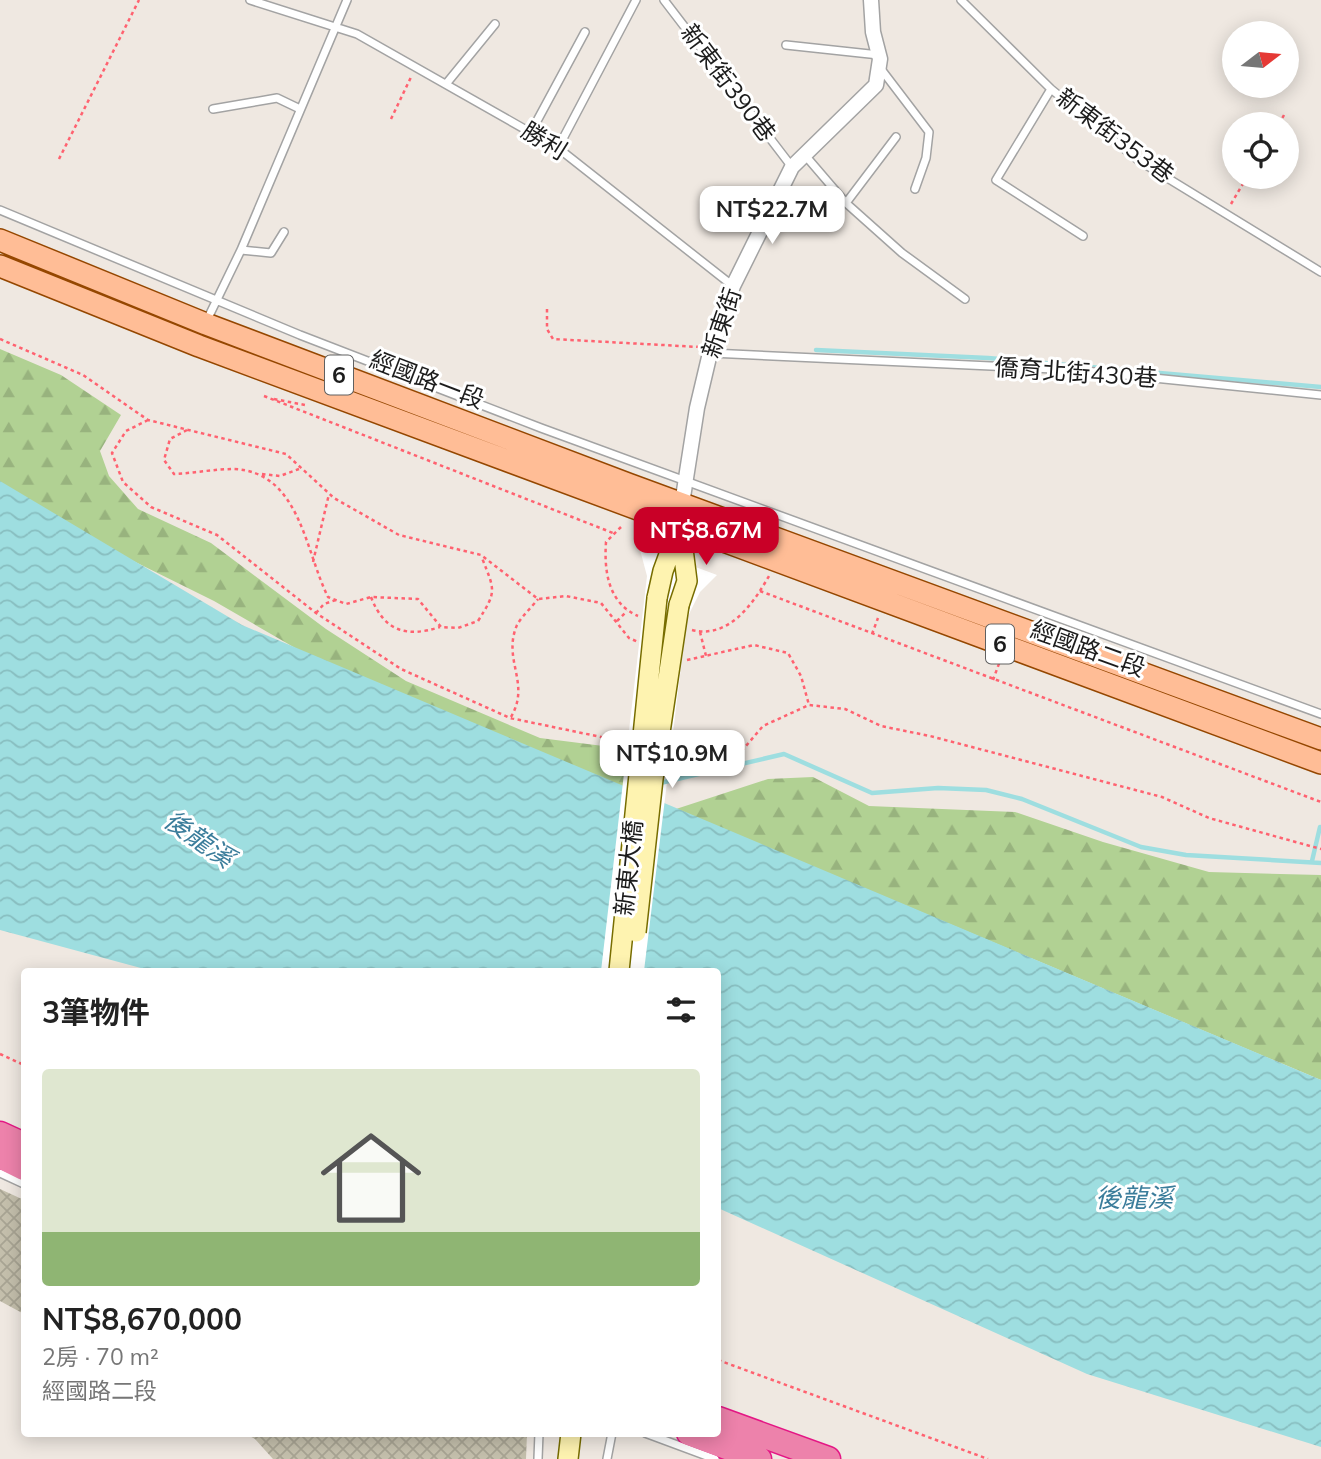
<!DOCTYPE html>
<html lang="zh-TW">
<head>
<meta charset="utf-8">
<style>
  :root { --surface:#fff; --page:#f6f6f6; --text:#222; --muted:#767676; --accent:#c90027 }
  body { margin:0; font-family:Mulish,"Noto Sans TC",sans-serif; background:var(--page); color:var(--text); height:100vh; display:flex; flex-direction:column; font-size:26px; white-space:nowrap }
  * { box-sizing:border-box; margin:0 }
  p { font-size:23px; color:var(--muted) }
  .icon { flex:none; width:38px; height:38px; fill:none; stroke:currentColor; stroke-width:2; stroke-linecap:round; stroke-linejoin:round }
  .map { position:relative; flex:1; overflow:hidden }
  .details { position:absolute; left:21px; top:968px; width:700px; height:469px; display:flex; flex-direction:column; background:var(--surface); border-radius:7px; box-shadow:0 4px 18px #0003 }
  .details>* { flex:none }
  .needle { width:46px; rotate:74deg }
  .tools { position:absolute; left:1222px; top:21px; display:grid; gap:14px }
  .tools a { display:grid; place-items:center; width:77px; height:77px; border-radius:50%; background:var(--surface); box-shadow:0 4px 18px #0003; font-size:35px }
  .price { position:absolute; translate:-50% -60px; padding:0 16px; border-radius:14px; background:#fff; color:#222; font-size:23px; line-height:46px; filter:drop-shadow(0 2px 4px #0008) }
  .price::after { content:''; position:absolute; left:50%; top:42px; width:21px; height:16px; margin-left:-10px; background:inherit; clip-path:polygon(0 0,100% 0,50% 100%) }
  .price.selected { background:var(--accent); color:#fff }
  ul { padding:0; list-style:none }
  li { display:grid; align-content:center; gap:14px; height:371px; padding:0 21px }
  li span { display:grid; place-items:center; height:217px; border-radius:7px; color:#555 }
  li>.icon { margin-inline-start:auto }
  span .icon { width:126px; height:126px; fill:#fffc; stroke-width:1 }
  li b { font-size:30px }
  h2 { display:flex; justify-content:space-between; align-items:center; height:84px; padding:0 21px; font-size:30px }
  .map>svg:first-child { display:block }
  .construction { fill:url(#construction-cross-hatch) }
  .forest { fill:url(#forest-firs) }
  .water { fill:url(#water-waves) }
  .pier { fill:#fff }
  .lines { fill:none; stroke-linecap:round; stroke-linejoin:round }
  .stream { stroke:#9edee0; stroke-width:4.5 }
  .lane-casing { stroke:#a3a3a3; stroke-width:10 }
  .street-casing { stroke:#a3a3a3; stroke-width:17 }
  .secondary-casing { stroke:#776d00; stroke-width:22 }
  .primary-casing { stroke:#954700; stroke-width:24 }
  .highway-casing { stroke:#e41785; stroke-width:27 }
  .path { stroke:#ff6270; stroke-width:2.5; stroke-dasharray:3.5 3.5; stroke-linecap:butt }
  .lane { stroke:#fff; stroke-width:7 }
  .street { stroke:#fff; stroke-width:14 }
  .secondary { stroke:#fef3b0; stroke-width:19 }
  .primary { stroke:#ffbd96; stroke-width:21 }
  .highway { stroke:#ed82ab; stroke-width:24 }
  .secondary-bridge-casing { stroke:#776d00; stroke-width:22; stroke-linecap:butt }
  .secondary-bridge { stroke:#fef3b0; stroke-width:19 }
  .labels { text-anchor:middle; stroke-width:6; stroke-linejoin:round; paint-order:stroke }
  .shield { fill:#fff; stroke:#606060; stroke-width:2 }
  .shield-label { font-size:23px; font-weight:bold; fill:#1c1c1c }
  .street-label { font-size:24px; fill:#1c1c1c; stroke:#fff }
  .water-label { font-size:26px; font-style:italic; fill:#3b7d9b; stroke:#fff }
</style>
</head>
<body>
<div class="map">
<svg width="1321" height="1459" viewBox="0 0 1321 1459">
  <defs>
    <pattern id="construction-cross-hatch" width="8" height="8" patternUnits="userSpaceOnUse" patternTransform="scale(1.75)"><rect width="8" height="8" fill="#c4bfac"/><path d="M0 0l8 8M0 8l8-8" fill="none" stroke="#a8a493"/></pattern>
    <pattern id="forest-firs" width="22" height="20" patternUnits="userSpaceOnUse" patternTransform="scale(1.75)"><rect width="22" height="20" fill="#b1d193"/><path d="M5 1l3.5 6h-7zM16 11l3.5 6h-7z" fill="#98b37e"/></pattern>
    <pattern id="water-waves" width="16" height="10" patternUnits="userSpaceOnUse" patternTransform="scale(1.75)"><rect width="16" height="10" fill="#9edee0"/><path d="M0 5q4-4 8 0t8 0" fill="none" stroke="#88bec0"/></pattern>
  </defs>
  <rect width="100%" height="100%" fill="#efe8e1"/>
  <path class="construction" d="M0,1189L24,1200V1314L0,1301Z
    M244,1433H527L526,1459H273L255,1439Z"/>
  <path class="forest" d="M0,349L61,375L121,415L100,451L109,476L138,509L211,543L326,629L406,681L540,738L627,749L624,787L342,675L214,601L0,495Z
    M813,777L869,806L1015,812L1103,842L1209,872L1321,875V1080L676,809L768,779Z"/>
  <path class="water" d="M0,481L242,625L1321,1080V1447L1087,1374L718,1208V971H152L0,930Z"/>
  <path class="pier" d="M639,546L717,575L700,592L687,618L644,971H601L647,576Z"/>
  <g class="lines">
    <path class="stream" d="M816,350L988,358L1321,387
      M656,784L784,754L872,793L938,788L986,790L1022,799L1141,847L1186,855L1321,863
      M1312,861L1320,827"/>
    <g class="lane-casing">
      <path id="lane" d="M250,0L357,34L558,148L733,286
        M664,0L792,167
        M961,0L1051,89L1138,160L1321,272
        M786,45L879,55
        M881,69L929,132L926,158L915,189
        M446,84L495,24
        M1051,89L996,180L1083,236
        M213,109L277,98L300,109
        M531,132L585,32
        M558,148L636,0
        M804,154L846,203L902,253L965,299
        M846,203L896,137
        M0,210L300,335L541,428L1321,714
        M241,250L271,253L284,232
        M207,320L241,250L347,0
        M711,353L1075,370L1321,395
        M0,1173L24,1184
        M645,1433L715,1459
        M538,1459L539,1433
        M607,1459L612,1433"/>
    </g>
    <g class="street-casing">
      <path id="street" d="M681,510L697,408L710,353L733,286L792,167L876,85L880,59L873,32L871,0"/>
    </g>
    <g class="secondary-casing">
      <path id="secondary" d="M657,598L663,571L678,530
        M679,605L687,581L680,525
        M568,1459L571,1433"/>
    </g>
    <g class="primary-casing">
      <path id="primary" d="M0,240L206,324L628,484L1321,739
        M0,266L199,346L1321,763"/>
    </g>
    <g class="highway-casing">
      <path id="highway" d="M0,1134L24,1145
        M0,1156L24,1168
        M718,1419L828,1459
        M689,1433L759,1459"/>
    </g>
    <path class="path" d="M391,119L412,75
      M1279,124L1284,115
      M59,159L139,0
      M1231,204L1247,177
      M547,309V329L553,339L699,347
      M0,339L83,375L148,420L286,454L334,498L399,535L481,555L538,599L566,596L601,603L629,638L638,642
      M264,396L613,533
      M274,399L305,405
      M148,420L126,431L112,453L123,482L151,507L217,535L316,613L401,669L510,718L625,742
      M187,430L170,439L164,460L174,474C194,473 215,469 234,469C300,472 305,551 328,597L346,604L371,597L418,599L441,627L458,628L478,621C497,591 495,591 482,558
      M262,474L280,476L299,469
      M621,527L606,542C604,571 608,603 638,616
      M313,562L329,494
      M760,591L1321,802
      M371,597C384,631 406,638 440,627
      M316,613L324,604L336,600
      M617,621L627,611
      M692,630C729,639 753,604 769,576
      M700,632L706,656
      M872,634L878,618
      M687,660L754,645L788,653L801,676L809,705
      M993,680L1000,661
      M511,717C531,683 502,660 517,625C522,616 532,607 538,599
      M673,749L707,754L740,753L763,726L809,705L845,709L881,726L930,736L1162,797L1209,818L1321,849
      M0,1054L24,1065
      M718,1360L988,1459"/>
    <use href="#lane" class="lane"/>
    <use href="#street" class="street"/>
    <use href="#secondary" class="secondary"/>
    <use href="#primary" class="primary"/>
    <use href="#highway" class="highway"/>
    <g class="secondary-bridge-casing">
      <path id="secondary-bridge" d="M636,932L653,779L679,605
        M619,971L657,598"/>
    </g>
    <use href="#secondary-bridge" class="secondary-bridge"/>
  </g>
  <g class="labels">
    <g class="shield">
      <rect x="325" y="355.5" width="28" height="39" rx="5"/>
      <rect x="986" y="624.5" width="28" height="39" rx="5"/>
    </g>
    <g class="shield-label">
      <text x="339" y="383">6</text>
      <text x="1000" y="652">6</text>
    </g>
    <g class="street-label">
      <text transform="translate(728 83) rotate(53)" y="8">新東街390巷</text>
      <text transform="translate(1115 136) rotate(37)" y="8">新東街353巷</text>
      <text transform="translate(544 141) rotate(32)" y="8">勝利</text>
      <text transform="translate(722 323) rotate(-71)" y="8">新東街</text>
      <text transform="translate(1076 373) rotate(4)" y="8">僑育北街430巷</text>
      <text transform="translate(427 380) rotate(21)" y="8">經國路一段</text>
      <text transform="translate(1088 649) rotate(20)" y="8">經國路二段</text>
      <text transform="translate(629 868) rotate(-84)" y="8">新東大橋</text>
    </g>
    <g class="water-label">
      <text transform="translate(199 839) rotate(35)" y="9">後龍溪</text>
      <text x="1134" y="1207">後龍溪</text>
    </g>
  </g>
</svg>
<div class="tools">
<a><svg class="needle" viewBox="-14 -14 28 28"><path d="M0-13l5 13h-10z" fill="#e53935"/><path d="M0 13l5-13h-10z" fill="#767676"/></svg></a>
<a><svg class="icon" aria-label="locate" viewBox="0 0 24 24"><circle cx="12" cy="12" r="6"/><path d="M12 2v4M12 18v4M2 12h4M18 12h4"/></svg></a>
</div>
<b class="price" style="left:772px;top:246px">NT$22.7M</b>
<b class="price selected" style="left:706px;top:567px">NT$8.67M</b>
<b class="price" style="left:672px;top:790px">NT$10.9M</b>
<section class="details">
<h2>3筆物件<svg class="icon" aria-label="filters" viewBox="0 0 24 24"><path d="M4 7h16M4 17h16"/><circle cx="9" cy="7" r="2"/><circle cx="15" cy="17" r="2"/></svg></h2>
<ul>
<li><span style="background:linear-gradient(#dfe7d0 75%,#8fb573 0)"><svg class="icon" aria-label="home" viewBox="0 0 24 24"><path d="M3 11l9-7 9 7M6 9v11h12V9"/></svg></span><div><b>NT$8,670,000</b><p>2房 · 70 m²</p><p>經國路二段</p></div></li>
</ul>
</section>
</div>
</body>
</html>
